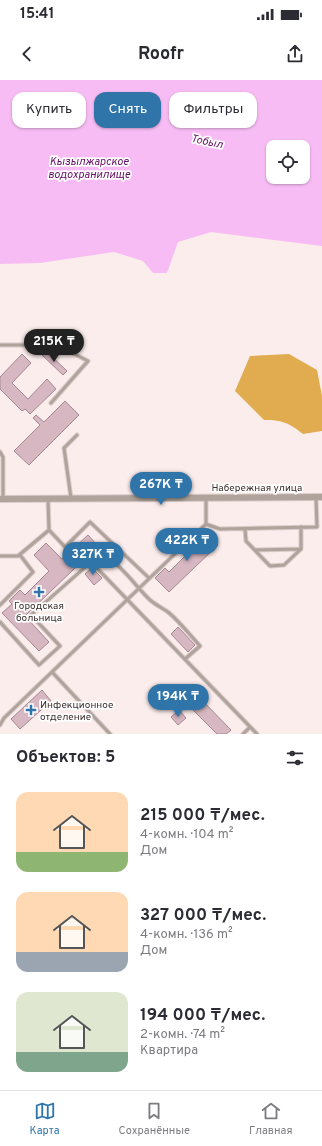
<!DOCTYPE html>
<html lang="ru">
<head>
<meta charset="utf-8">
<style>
  :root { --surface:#fff; --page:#f7f7f7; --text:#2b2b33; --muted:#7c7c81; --line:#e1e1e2; --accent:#2f75a9 }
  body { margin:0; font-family:Overpass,sans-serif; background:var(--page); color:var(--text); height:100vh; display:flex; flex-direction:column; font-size:15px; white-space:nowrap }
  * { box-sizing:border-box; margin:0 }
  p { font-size:13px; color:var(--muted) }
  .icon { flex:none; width:22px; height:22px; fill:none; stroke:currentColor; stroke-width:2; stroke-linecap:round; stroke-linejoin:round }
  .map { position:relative; height:654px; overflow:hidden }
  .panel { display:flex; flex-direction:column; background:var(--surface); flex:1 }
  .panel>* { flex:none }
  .top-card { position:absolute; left:12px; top:12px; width:298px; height:36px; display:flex; gap:8px }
  .tools { position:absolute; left:266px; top:60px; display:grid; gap:8px }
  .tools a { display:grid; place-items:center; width:44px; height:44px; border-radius:8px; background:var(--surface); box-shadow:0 1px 3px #0004; font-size:20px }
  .price { position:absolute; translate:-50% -34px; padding:0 9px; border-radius:14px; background:var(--accent); color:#fff; font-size:13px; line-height:26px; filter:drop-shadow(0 1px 2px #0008) }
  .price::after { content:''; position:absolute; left:50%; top:24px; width:12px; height:9px; margin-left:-6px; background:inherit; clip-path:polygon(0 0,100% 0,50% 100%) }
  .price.active { background:#222; color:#fff }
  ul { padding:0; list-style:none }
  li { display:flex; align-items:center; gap:12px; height:100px; padding:0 16px }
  li span { display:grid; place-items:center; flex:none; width:112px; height:80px; border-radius:12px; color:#555 }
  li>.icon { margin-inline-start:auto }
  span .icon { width:48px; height:48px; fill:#fffc; stroke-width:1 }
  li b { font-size:17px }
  h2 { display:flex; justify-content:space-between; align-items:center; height:48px; padding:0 16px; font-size:17px }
  .chip { padding:0 14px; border-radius:12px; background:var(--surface); box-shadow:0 1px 3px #0004; font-size:14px; line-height:36px }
  .chip.active { background:var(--accent); color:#fff }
  .status { display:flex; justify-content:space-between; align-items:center; height:28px; padding:0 20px; background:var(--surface); direction:ltr }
  .status svg { height:11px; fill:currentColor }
  header { display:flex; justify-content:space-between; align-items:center; height:52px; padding:0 16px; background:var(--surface); font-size:18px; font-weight:700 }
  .dock { display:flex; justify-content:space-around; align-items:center; height:56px; border-top:1px solid var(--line); background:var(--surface); font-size:11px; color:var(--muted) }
  .dock a { display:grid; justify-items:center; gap:2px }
  .dock .active { color:var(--accent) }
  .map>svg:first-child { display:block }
  .forest { fill:#e1ac50 }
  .water { fill:#f8bcf5; fill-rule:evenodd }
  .building { fill:#d7b8c2; stroke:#a58892 }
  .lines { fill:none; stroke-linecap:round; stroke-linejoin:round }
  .lane-casing { stroke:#d9cbca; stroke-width:5 }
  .street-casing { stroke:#d9cbca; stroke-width:8 }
  .lane { stroke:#afa39c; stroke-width:3 }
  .street { stroke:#afa39c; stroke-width:6 }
  .poi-dot { fill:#2f75a9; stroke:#fff; stroke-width:1.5 }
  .labels { text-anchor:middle; stroke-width:3.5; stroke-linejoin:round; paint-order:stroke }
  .street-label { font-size:10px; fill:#3f3231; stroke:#fff }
  .poi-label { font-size:10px; fill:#3f3231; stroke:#fff }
  .water-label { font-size:11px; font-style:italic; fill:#650c65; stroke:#fff }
</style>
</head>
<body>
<div class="status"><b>15:41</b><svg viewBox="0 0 49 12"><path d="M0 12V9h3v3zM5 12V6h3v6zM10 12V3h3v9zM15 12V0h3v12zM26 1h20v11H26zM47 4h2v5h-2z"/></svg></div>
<header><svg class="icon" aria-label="back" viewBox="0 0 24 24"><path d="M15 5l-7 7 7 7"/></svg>Roofr<svg class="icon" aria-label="share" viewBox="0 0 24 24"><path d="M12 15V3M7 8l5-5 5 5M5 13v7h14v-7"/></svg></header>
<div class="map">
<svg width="322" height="654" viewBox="0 0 322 654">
  <rect width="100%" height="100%" fill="#fbedec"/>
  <path class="forest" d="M289,274L317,290L322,316V351L303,354C289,343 283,340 264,340L235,311L250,276Z"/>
  <path class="water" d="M0,0H322V166L211,152L178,162L167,193H153L143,181L114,172L40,183L0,184ZM273,67H303V97H273Z"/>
  <path class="building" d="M46,271L67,291L63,295L42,275Z
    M22,274L31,283L12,303L28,319L47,299L56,309L30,334L25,329L22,331L0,309V297Z
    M65,321L79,335L29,385L14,371L40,345L33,338L36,335L44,342Z
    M204,451L218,465L169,512L155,498L165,488L169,492L196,465L193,462Z
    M88,455L98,466L25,536L49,562L39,571L2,533L12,524L9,521L20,510L25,515L49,491L34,475L46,463L62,479Z
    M92,488L102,498L94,505L85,494Z
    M178,547L195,565L188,572L171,554Z
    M42,610L51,621L20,649L11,639Z
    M195,613L231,650L226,654H217L185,622Z
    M179,630L186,638L178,645L171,637Z"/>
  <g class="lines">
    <g class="lane-casing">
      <path id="lane" d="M0,265H57L88,281L51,323
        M0,372L3,377V419
        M71,418L64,368L77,355
        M206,444L220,449L317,447L316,417
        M245,449L246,461L270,486L284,485L301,469V447
        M49,450L65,467L90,442L149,498
        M255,470L301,469
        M0,476H18L49,450L48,419
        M0,525L33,492L20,475
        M0,542L39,585L60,566L31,535L91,482
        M185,579L200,566C190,555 179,541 168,532C162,528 156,525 150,520C134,505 120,481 98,474L91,482L257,654
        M52,592L110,654
        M0,645L4,638L206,444V417
        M243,654L250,647"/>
    </g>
    <g class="street-casing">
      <path id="street" d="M0,419L322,417"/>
    </g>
    <use href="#lane" class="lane"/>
    <use href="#street" class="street"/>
  </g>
  <g class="poi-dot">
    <path d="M37 506h4v4h4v4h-4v4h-4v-4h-4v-4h4z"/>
    <path d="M29 624h4v4h4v4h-4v4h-4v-4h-4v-4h4z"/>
  </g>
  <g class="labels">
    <g class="street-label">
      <text x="257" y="411">Набережная улица</text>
    </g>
    <g class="poi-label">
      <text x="39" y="529">Городская<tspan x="39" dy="12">больница</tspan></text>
      <text x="40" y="628" text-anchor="start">Инфекционное<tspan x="40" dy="12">отделение</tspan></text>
    </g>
    <g class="water-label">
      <text transform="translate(207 61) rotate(12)" y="4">Тобыл</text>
      <text x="89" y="85">Кызылжарское<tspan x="89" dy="13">водохранилище</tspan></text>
    </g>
  </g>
</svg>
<div class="tools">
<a><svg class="icon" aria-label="locate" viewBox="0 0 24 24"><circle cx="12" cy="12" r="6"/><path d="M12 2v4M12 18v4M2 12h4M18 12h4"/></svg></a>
</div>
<b class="price active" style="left:54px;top:283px">215K ₸</b>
<b class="price" style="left:161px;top:426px">267K ₸</b>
<b class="price" style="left:187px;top:482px">422K ₸</b>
<b class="price" style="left:93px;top:496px">327K ₸</b>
<b class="price" style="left:178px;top:638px">194K ₸</b>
<div class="top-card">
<a class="chip">Купить</a>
<a class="chip active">Снять</a>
<a class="chip">Фильтры</a>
</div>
</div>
<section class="panel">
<h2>Объектов: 5<svg class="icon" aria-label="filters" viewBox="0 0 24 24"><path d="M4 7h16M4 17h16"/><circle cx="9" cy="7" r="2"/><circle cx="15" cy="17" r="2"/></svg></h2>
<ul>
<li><span style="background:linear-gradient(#ffd9b3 75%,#8fb573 0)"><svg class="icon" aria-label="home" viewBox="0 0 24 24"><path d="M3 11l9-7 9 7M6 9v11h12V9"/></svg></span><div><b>215 000 ₸/мес.</b><p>4-комн. · 104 m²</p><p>Дом</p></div></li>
<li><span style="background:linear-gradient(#ffd9b3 75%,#9aa5b1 0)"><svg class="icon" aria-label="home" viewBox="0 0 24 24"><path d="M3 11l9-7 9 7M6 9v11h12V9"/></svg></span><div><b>327 000 ₸/мес.</b><p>4-комн. · 136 m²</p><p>Дом</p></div></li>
<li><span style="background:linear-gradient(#dfe7d0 75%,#7fa58c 0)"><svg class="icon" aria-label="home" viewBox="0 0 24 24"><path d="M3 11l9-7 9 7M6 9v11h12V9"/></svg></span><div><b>194 000 ₸/мес.</b><p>2-комн. · 74 m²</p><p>Квартира</p></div></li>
</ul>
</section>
<nav class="dock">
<a class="active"><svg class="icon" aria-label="map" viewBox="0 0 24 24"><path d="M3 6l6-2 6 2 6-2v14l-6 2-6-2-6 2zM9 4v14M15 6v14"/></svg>Карта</a>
<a><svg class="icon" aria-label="saved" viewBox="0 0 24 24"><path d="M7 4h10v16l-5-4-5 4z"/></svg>Сохранённые</a>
<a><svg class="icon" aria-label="home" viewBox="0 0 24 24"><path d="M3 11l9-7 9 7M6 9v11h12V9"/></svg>Главная</a>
</nav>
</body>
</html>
